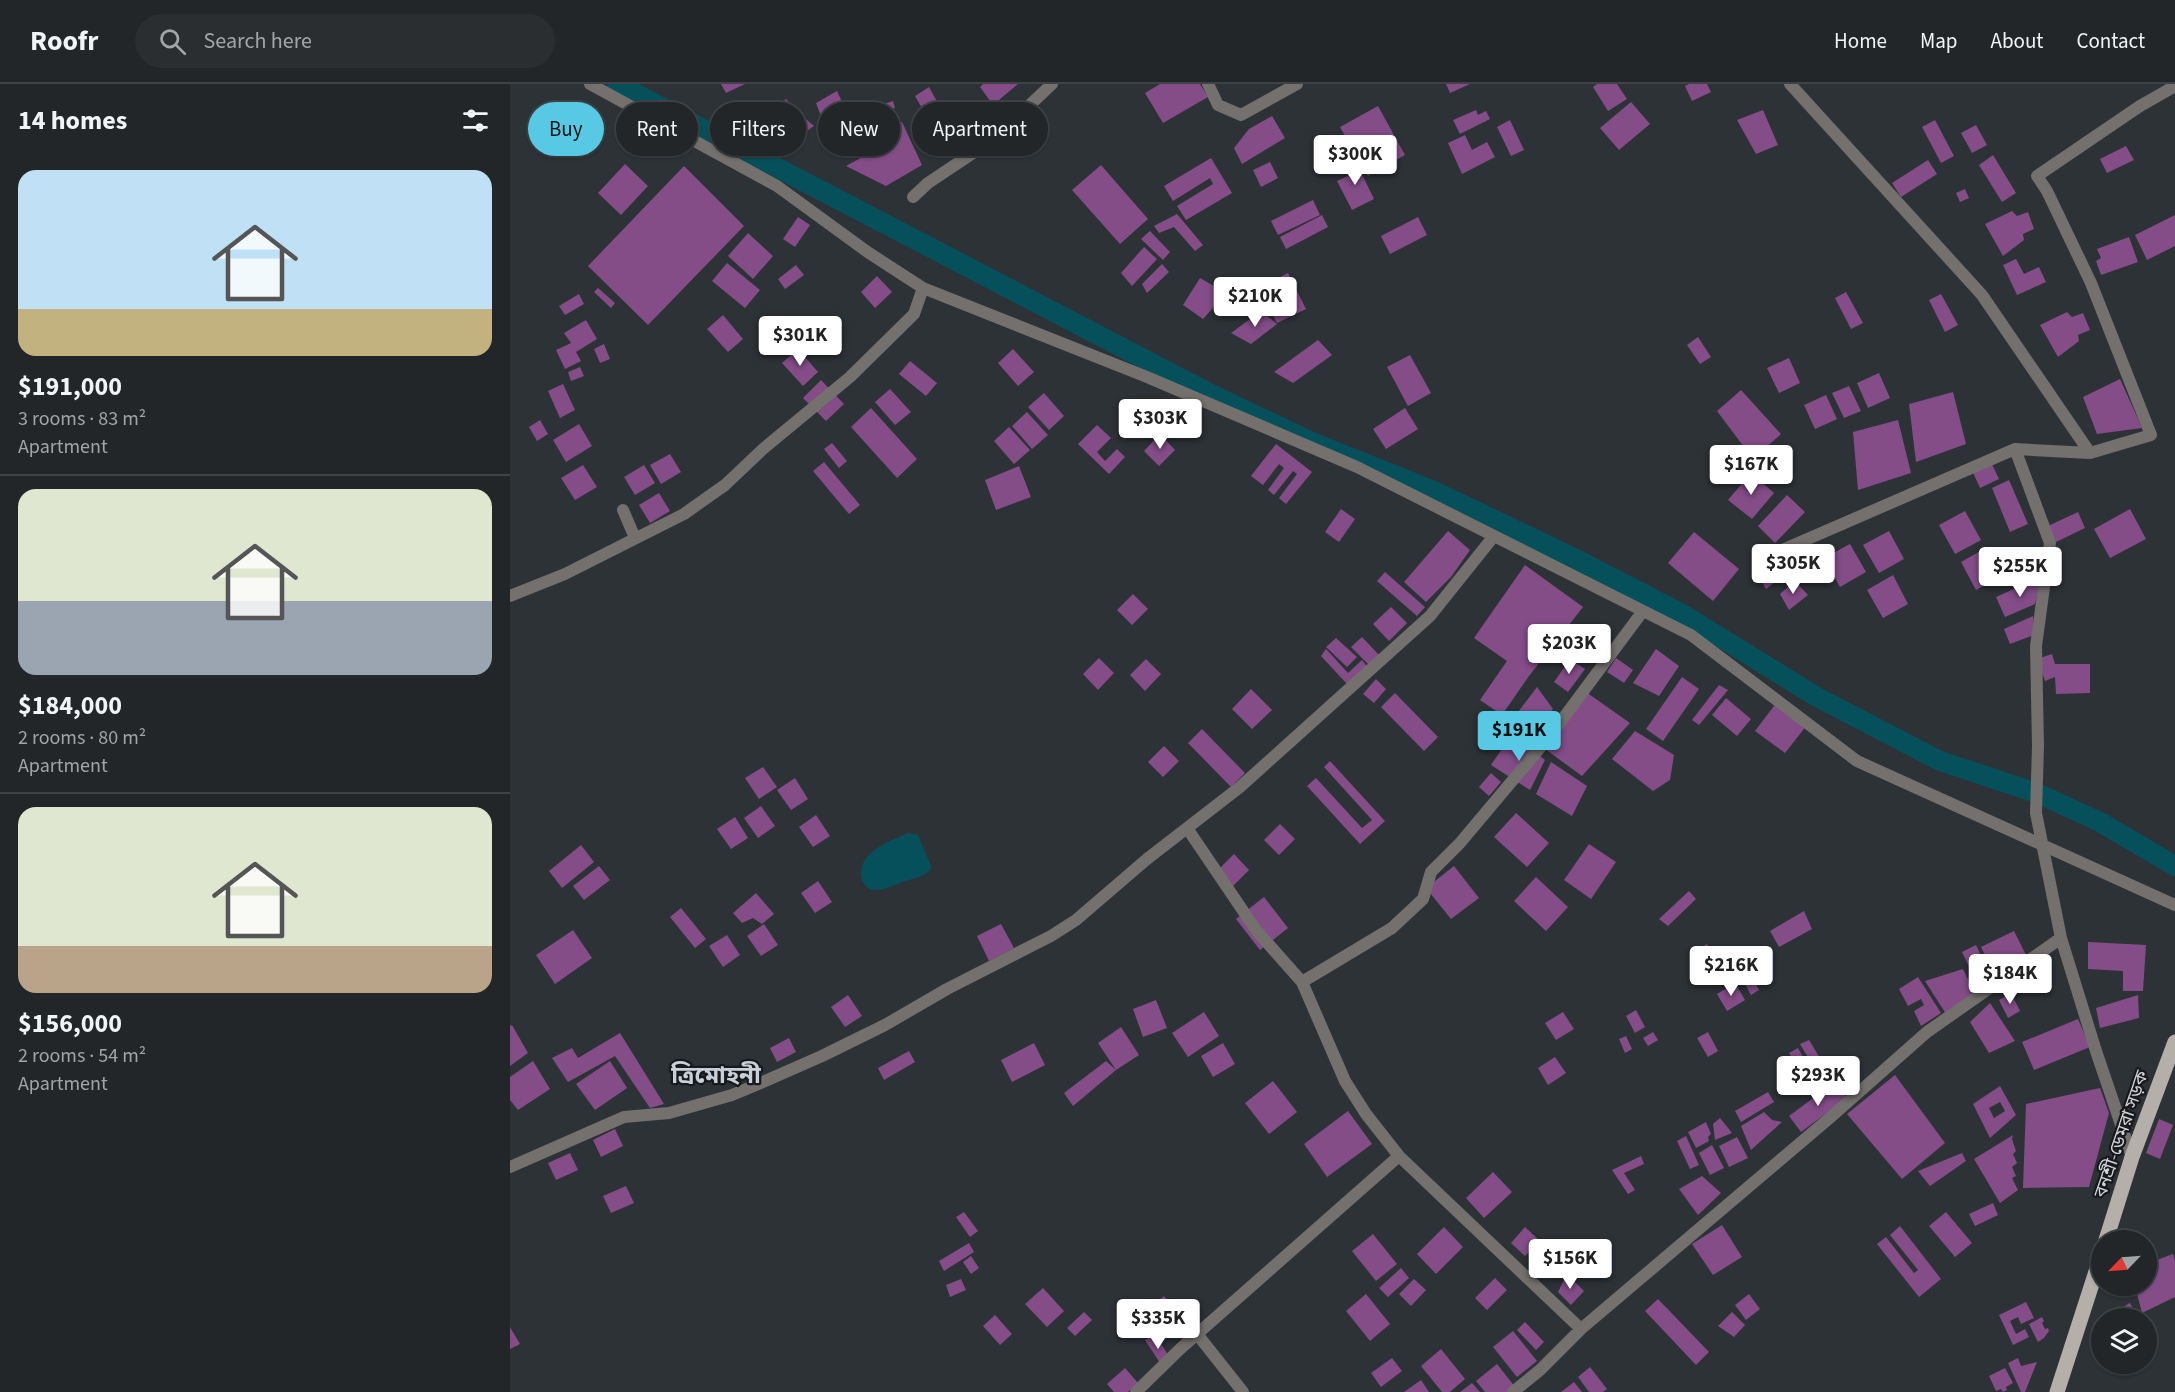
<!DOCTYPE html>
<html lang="en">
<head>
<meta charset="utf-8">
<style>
  :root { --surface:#222629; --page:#2a2e31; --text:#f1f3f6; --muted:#a2a5a8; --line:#3f4346; --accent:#58c9e4 }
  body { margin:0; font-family:"Source Sans 3","Noto Sans Bengali",sans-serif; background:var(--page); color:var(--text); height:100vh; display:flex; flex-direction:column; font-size:22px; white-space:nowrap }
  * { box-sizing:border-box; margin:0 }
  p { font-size:20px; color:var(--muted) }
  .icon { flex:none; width:33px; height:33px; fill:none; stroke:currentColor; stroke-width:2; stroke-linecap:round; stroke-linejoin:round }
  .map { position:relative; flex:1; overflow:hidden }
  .sheet { display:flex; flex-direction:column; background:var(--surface); width:510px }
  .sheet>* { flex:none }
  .guide { position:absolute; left:18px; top:18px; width:570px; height:54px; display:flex; gap:12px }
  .needle { width:39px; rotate:245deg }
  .tools { position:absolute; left:1581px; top:1146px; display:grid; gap:12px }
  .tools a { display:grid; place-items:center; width:66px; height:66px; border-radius:50%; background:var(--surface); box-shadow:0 2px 4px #0004,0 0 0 2px var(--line); font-size:30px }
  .price { position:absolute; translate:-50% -51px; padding:0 14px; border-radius:6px; background:#fff; color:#222; font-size:20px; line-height:39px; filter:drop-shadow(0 2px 3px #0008) }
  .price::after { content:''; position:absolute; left:50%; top:36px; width:18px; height:14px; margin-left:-9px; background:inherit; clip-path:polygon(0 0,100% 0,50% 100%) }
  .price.selected { background:var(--accent); color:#111 }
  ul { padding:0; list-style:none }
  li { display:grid; align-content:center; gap:12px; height:318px; padding:0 18px }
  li+li { border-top:2px solid var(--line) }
  li span { display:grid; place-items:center; height:186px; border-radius:18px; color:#555 }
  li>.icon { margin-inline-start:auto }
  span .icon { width:108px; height:108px; fill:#fffc; stroke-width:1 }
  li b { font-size:26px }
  h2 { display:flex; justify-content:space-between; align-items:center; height:72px; padding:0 18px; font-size:26px }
  .tag { padding:0 21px; border-radius:27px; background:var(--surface); box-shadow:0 2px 4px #0004,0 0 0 2px var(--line); font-size:21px; line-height:54px }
  .tag.selected { background:var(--accent); color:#111 }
  header { display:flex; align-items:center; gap:36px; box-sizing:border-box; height:84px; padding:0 30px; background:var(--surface); border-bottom:2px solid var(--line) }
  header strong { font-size:28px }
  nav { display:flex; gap:33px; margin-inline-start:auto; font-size:21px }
  .search { width:420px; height:54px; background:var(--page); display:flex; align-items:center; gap:15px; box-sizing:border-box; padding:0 21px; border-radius:33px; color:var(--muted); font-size:22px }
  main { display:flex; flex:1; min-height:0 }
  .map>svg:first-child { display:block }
  .water { fill:#06505c }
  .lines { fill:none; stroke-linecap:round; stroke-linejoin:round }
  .canal { stroke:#06505c; stroke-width:20 }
  .building { fill:#844d88; fill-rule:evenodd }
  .minor { stroke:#73706e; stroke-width:12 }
  .primary { stroke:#b5afa9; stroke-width:15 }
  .labels { text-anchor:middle; stroke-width:4.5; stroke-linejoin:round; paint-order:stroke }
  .street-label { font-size:18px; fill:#d3d5d9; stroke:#17191c }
  .district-label { font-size:24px; font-weight:bold; fill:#c9cfd6; stroke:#17191c }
</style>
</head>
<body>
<header>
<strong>Roofr</strong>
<div class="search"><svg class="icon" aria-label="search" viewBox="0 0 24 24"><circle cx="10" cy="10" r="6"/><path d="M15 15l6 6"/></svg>Search here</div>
<nav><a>Home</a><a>Map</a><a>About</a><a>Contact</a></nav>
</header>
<main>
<section class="sheet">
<h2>14 homes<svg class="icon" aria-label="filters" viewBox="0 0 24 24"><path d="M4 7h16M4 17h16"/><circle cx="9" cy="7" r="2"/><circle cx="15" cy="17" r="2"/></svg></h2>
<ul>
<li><span style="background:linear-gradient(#bfe0f5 75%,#c2b280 0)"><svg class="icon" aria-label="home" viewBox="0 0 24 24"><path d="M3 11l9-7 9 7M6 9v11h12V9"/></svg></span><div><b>$191,000</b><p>3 rooms · 83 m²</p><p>Apartment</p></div></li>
<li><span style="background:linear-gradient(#dfe7d0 60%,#9aa5b1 0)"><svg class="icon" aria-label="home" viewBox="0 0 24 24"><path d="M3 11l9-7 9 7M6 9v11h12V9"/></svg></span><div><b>$184,000</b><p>2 rooms · 80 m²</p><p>Apartment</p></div></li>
<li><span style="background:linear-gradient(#dfe7d0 75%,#b9a48a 0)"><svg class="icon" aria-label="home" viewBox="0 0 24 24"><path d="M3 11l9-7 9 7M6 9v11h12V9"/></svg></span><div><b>$156,000</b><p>2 rooms · 54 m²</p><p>Apartment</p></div></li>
</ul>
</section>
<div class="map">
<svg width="1665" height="1308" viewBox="0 0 1665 1308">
  <rect width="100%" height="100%" fill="#2d3237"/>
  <path class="water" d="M398,749L408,751L421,782L420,787C411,794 400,795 390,799C383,801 375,806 368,806C348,807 347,783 358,772C368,761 384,755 398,749Z"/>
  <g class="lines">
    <path class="canal" d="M107,0L703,311L802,358L924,407L1064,474L1174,531L1307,613L1430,677L1527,709L1590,738L1665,782"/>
  </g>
  <path class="building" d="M211,0H235L216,9Z
    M473,0H508L483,21L470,3Z
    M650,0H690L698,13L653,39L635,9Z
    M936,0H960L940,9Z
    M1087,0H1107L1117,15L1098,27L1083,3Z
    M1179,0H1197L1201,8L1182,17L1175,2Z
    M419,3L434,30L420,38L405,12Z
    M327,7L345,46L319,53L306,19Z
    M276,15L288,27L260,46L245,39Z
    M383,17L385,24L371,29L374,36L357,42L351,28Z
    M1121,18L1140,40L1109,66L1090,44Z
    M868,22L895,71L858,92L830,43Z
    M966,26L968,31L976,27L980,35L950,50L943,36Z
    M1253,26L1268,61L1246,70L1227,36Z
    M290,30L304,42L282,57L264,49Z
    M762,32L775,54L732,80L724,64L739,45Z
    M1000,36L1014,66L1001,72L987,43Z
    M1425,36L1444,72L1431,79L1412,43Z
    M392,38L412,81L376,102L336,82L367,65L358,51Z
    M1466,41L1477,61L1462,69L1451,49Z
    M955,51L962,66L977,58L985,73L952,90L938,59Z
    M1616,62L1624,76L1597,89L1590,75Z
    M1483,71L1506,109L1492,118L1469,81Z
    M701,74L722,109L676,136L667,122L703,100L700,94L663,117L654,102Z
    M844,74L864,115L842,126L827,97L838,92L832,80Z
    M1418,76L1427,90L1391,113L1382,99Z
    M760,78L768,94L751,103L743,86Z
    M115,80L138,102L111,131L88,109Z
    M591,81L638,135L610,160L562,106Z
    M174,82L234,142L138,241L78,182Z
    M1455,105L1459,114L1450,118L1446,109Z
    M803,116L810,131L768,151L761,137Z
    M1502,127L1507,132L1518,128L1524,145L1513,150L1514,156L1493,172L1475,140Z
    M667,130L693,161L685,167L664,143L649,149L644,142Z
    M812,131L818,143L776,165L770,153Z
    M1665,131V162L1637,176L1625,151Z
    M288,133L300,141L285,163L273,155Z
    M908,133L917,151L880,170L871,152Z
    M640,147L660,168L653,176L631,155Z
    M238,149L263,172L243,195L218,172Z
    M1619,153L1628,178L1591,191L1586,177L1591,174L1587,165Z
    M634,163L647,175L622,202L611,189Z
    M1506,175L1514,190L1529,183L1536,198L1507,211L1493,181Z
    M217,179L250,206L235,224L202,197Z
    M652,180L659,188L637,209L632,200Z
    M286,181L294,191L275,205L268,195Z
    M778,189L796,225L767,239L749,203Z
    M367,192L382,208L365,224L351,208Z
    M690,194L716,209L693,235L673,221Z
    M88,204L105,219L101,224L84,208Z
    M1336,208L1353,239L1341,245L1325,214Z
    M69,210L74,220L55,231L49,222Z
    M1431,210L1448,241L1435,248L1419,216Z
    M751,227L767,240L741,260L721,249Z
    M1557,228L1562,233L1573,229L1580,246L1568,251L1569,257L1548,273L1530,241Z
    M213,231L233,255L218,268L197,245Z
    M76,236L87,255L66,268L71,277L55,285L46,266L61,259L54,249Z
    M1188,253L1201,273L1190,280L1177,261Z
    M808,256L822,271L783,299L764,288Z
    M94,260L100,275L90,279L84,265Z
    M288,265L308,288L293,302L272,279Z
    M503,265L524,288L508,302L488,279Z
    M900,271L921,309L898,322L877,283Z
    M1279,274L1290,299L1269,309L1257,284Z
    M400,277L427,299L416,312L389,290Z
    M70,283L74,292L61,297L58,288Z
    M1369,289L1380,314L1358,324L1347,299Z
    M1610,295L1632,344L1587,350L1573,313Z
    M311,296L334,320L316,337L293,314Z
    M53,300L65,326L50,334L38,307Z
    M1339,302L1351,327L1334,334L1322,309Z
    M380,305L401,328L385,341L365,318Z
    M1231,306L1271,350L1243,375L1207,327Z
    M1443,308L1456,360L1406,378L1399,320Z
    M534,309L554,332L539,346L518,323Z
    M1316,311L1327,335L1305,345L1294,321Z
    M361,324L407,375L387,394L341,343Z
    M895,324L908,345L876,365L863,345Z
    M517,328L538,351L522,365L502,342Z
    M30,336L38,350L27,357L19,343Z
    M1388,336L1401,389L1348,406L1343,348Z
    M69,340L82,362L56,378L43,356Z
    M587,341L601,354L587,368L595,377L607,365L615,373L599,390L568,360Z
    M499,343L520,366L504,380L484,357Z
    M650,350L665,366L649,382L634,367Z
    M322,359L337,377L329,384L314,365Z
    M766,360L802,388L776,420L769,414L787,390L783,387L764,411L758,406L774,384L769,380L753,401L741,392Z
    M160,370L171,388L151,400L140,381Z
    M1479,374L1489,395L1470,404L1460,382Z
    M314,378L350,421L339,430L303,387Z
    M73,381L87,403L65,416L51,394Z
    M134,381L145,399L125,411L114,393Z
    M509,382L521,413L486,426L475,396Z
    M1241,389L1264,409L1242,435L1218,416Z
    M1499,396L1518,440L1500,448L1482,404Z
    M149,409L160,427L140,439L129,421Z
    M1277,411L1295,428L1265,459L1248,442Z
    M831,425L845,435L829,458L815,448Z
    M1620,425L1636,455L1600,474L1584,445Z
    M1455,427L1471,456L1445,470L1429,441Z
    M1568,428L1575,444L1546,458L1538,442Z
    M938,447L960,466L941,493L916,518L894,498Z
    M1379,447L1394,475L1369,489L1353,461Z
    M1184,448L1229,485L1203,517L1158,479Z
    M1340,460L1356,488L1330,503L1314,474Z
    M1476,464L1492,492L1466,506L1451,478Z
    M1262,475L1275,490L1256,505L1247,489Z
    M1015,481L1073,523L1019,592L992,631L970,616L997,577L964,554Z
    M875,488L915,523L907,532L867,497Z
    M1383,491L1398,520L1373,534L1357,506Z
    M1532,492L1525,520L1495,533L1486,513Z
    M1285,497L1298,511L1279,526L1270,510Z
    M623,510L638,525L622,541L607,526Z
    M881,523L897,539L879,557L863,540Z
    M1523,532L1524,551L1500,560L1494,545Z
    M852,553L869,571L859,581L841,563Z
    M826,554L847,573L837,583L816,563Z
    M816,565L838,589L852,576L858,584L837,600L811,572Z
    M1146,565L1169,582L1149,612L1123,599Z
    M1542,570L1545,580H1580V609L1546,610L1545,593L1535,597L1527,575Z
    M589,574L604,589L588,606L573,590Z
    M1106,574L1123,586L1114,599L1097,588Z
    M636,575L651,590L635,607L620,591Z
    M1060,575L1075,585L1058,608L1044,598Z
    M1172,593L1189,605L1153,657L1136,645Z
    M866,595L876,605L864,619L853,610Z
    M1209,601L1218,606L1189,641L1182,636Z
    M1027,603L1043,625L1022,656L999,640Z
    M741,605L762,626L742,645L722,625Z
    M1076,608L1120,639L1072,692L1035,665Z
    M885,609L928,653L914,667L871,623Z
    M1216,614L1241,635L1227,652L1202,631Z
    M1267,618L1297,641L1275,669L1245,647Z
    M692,645L735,689L721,703L678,659Z
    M1125,647L1164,671L1160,696L1143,707L1102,675Z
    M1002,650L1035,676L1020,706L981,681Z
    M654,662L669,677L653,693L638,678Z
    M820,677L875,737L850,760L797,702L806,694L852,744L862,736L814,683Z
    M1041,678L1077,702L1062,732L1026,710Z
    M253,683L267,703L249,715L235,694Z
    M981,689L991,698L979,712L969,703Z
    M285,694L298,715L281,726L267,706Z
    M251,722L265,742L248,754L234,734Z
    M1006,729L1039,759L1017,783L984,753Z
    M306,731L320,752L303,763L289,743Z
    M225,733L238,754L221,765L207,745Z
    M770,740L785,755L769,771L754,756Z
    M1079,760L1106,778L1081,815L1054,796Z
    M71,761L84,778L52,804L39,787Z
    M724,770L739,786L723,802L708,786Z
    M89,782L100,796L74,816L63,802Z
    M944,782L969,814L941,835L916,804Z
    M1026,793L1058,823L1036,847L1004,817Z
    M308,797L322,818L305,829L291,809Z
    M1179,807L1186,815L1158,842L1149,835Z
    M246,809L264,830L252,840L243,834L232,839L223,829Z
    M754,813L778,844L750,866L726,835Z
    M171,824L196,855L185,864L160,833Z
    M1294,827L1302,845L1269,863L1260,847Z
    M254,840L268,861L251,872L237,852Z
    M491,840L504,864L479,877L467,852Z
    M63,846L82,874L45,900L26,871Z
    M1504,847L1519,877L1486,893L1471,863Z
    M217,851L230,871L213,883L199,862Z
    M1578,858L1636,861L1633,907H1613V887L1578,885Z
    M1197,860L1208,876L1190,887L1180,871Z
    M1466,861L1485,899L1470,906L1452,868Z
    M1225,862L1249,906L1241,911L1217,867Z
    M1453,885L1467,914L1436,930L1415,897Z
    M1408,893L1431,929L1411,942L1404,927L1414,921L1411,915L1398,922L1389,905Z
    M1225,899L1235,916L1217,927L1207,910Z
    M1501,909L1510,927L1498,934L1489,916Z
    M338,911L352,932L335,943L321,923Z
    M1628,911L1629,934L1590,944L1586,924Z
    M646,916L657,944L633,953L623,925Z
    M1480,919L1505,957L1479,969L1460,938Z
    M1126,926L1135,943L1125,949L1116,932Z
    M694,928L709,952L678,973L662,949Z
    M1053,928L1064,945L1046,956L1035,939Z
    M1568,935L1580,963L1524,986L1512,958Z
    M2,941L18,969L0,982V942Z
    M611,943L629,971L606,986L563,1022L554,1009L596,977L606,986L588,959Z
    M1143,948L1148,956L1138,962L1133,954Z
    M1198,948L1208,967L1198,973L1187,954Z
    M110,949L154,1020L140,1024L105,972L58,998L42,974L62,964L68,974Z
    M1116,952L1122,965L1115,969L1109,955Z
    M279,954L286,968L267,978L260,964Z
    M1299,956L1321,992L1313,998L1290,960Z
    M524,959L535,981L502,998L491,976Z
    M713,959L725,980L703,993L691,972Z
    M1288,964L1309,1003L1301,1008L1279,969Z
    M399,967L405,978L374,996L368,984Z
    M1045,973L1056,989L1038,1001L1028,984Z
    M23,977L40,1005L8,1026L0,1016V993Z
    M100,977L117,1004L85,1026L66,1000Z
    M1385,991L1435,1059L1392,1095L1337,1030Z
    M763,997L787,1028L759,1050L735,1019Z
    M1325,998L1337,1014L1291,1048L1279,1032Z
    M1490,1002L1506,1031L1480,1054L1463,1020ZM1490,1018L1495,1027L1484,1034L1479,1024Z
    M1590,1004L1599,1029L1579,1103L1513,1104L1516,1020Z
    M1258,1008L1264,1018L1231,1038L1225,1027Z
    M838,1027L862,1060L817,1093L794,1060Z
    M1254,1028L1262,1036L1272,1038L1241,1066L1231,1042Z
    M1210,1034L1222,1049L1205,1056L1203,1040Z
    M1649,1035L1663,1041L1650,1075L1636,1069Z
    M1196,1038L1201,1050L1198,1053L1199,1057L1186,1064L1178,1048Z
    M105,1045L113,1062L91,1073L83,1056Z
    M1503,1051L1502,1055L1506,1067L1503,1070L1507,1079L1502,1083L1506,1092L1502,1094L1508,1106L1490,1119L1464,1075Z
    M1176,1052L1189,1081L1180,1085L1167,1057Z
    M1227,1053L1238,1074L1219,1083L1209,1062Z
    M1202,1061L1214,1084L1200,1091L1189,1069Z
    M60,1069L68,1086L46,1096L38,1079Z
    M1452,1069L1456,1077L1420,1102L1408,1087Z
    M1131,1072L1134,1080L1114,1089L1125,1106L1118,1110L1102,1086Z
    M983,1088L1002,1108L974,1134L956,1114Z
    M1192,1092L1211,1109L1188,1131L1169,1105Z
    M116,1102L124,1119L101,1129L93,1112Z
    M1483,1119L1488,1131L1465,1142L1459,1130Z
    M454,1128L468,1147L460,1153L446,1133Z
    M1436,1128L1462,1159L1445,1173L1419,1142Z
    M1212,1141L1232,1173L1203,1191L1182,1160Z
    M1390,1142L1431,1195L1409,1213L1367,1160L1376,1153L1404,1189L1408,1186L1380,1151Z
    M934,1143L953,1163L926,1190L907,1170Z
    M1015,1143L1030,1157L1015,1172L1001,1159Z
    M863,1150L887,1180L866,1197L842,1167Z
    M459,1159L464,1168L434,1187L429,1177Z
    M1663,1170L1665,1176V1213L1632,1229L1625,1202H1636V1180Z
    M461,1172L469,1184L461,1190L453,1178Z
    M891,1184L899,1194L878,1213L869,1204Z
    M1057,1190L1074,1207L1061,1221L1048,1208Z
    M985,1194L997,1206L977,1226L965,1214Z
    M451,1195L456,1206L440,1213L436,1201Z
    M904,1195L916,1206L901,1222L889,1210Z
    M533,1204L554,1227L537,1243L515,1220Z
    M856,1210L880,1240L860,1257L836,1227Z
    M1239,1210L1250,1225L1236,1236L1225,1221Z
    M654,1212L687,1254L678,1262L644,1220Z
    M1148,1215L1199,1268L1186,1281L1135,1227Z
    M1516,1218L1524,1234L1511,1240L1508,1233L1500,1237L1506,1250L1515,1245L1519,1253L1503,1261L1489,1231Z
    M640,1219L654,1240L644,1247L630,1226Z
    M1620,1219L1626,1231L1619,1234H1607L1604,1228Z
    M574,1228L582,1236L565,1252L557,1244Z
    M1222,1228L1235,1241L1224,1253L1208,1242Z
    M485,1231L502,1250L490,1261L473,1242Z
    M1532,1233L1534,1237L1532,1239L1535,1245L1538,1244L1539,1247L1534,1254L1528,1258L1519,1240Z
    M1015,1238L1034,1258L1026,1266L1007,1246Z
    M0,1243L10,1260L0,1265Z
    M1003,1247L1027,1277L1007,1293L983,1263Z
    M645,1250L661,1276L652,1282L635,1256Z
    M931,1265L955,1295L940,1308H932L911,1282Z
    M882,1274L892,1287L871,1303L861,1289Z
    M1508,1274L1511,1282L1527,1278L1515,1308H1511L1498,1279Z
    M987,1280L1009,1308H975L966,1297Z
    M1080,1283L1097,1305L1093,1308H1079L1068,1293Z
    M615,1284L628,1299L618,1308H604L597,1300Z
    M1495,1284L1503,1299L1496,1303L1497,1306L1493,1308L1491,1305L1486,1307L1479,1292Z
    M911,1296L919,1308H894Z
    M1064,1298L1072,1308H1051Z
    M962,1299L970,1308H950Z"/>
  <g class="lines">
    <path class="minor" d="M80,0L267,102L359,169L413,204L637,293L847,383L1181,551L1347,677L1665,821
      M698,0L708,21L731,31L787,0
      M403,113L418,99L484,55L542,0
      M1505,365L1540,459L1526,562L1528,662L1526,729L1551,854L1586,967L1622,1073
      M1580,369L1641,351L1581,199L1537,107L1527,92L1630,22L1665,2
      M113,426L125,454
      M1270,467L1505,365L1580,369L1472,211L1280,0
      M0,512L55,490L174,430L215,401L253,365L340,293L404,230L413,204
      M677,744L746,846L792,898L835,997L856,1030L889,1072
      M792,898L882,844L913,815L921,788L950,759L1040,652L1133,527
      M0,1083L114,1033L159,1029L222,1011L246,1001L312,972L375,941L437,905L541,852L566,836L637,775L730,703L920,532L984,452
      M687,1250L733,1308
      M626,1308L670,1265L889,1072L1071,1245L1322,1032L1417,948L1551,854
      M1003,1308L1030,1286L1071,1245"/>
    <path class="primary" d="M1596,1156L1622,1073L1665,958
      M1547,1308L1592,1169"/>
  </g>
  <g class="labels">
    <g class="street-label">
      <text transform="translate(1611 1050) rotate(-71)" y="6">বনশ্রী-ডেমরা সড়ক</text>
    </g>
    <g class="district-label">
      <text x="206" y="999">ত্রিমোহনী</text>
    </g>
  </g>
</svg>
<div class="tools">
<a><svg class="needle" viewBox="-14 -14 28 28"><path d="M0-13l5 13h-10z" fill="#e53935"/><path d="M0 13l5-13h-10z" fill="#a2a5a8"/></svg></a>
<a><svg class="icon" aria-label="layers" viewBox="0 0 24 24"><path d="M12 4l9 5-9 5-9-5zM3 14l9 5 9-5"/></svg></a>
</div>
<b class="price" style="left:845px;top:102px">$300K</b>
<b class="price" style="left:745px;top:244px">$210K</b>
<b class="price" style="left:290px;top:283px">$301K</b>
<b class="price" style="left:650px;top:366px">$303K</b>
<b class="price" style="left:1241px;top:412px">$167K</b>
<b class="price" style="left:1283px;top:511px">$305K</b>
<b class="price" style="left:1510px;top:514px">$255K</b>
<b class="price" style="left:1059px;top:591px">$203K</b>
<b class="price selected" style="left:1009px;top:678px">$191K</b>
<b class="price" style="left:1221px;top:913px">$216K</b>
<b class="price" style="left:1500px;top:921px">$184K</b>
<b class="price" style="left:1308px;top:1023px">$293K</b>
<b class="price" style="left:1060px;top:1206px">$156K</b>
<b class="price" style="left:648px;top:1266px">$335K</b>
<div class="guide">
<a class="tag selected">Buy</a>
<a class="tag">Rent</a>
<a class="tag">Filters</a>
<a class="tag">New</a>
<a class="tag">Apartment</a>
</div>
</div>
</main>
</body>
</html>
